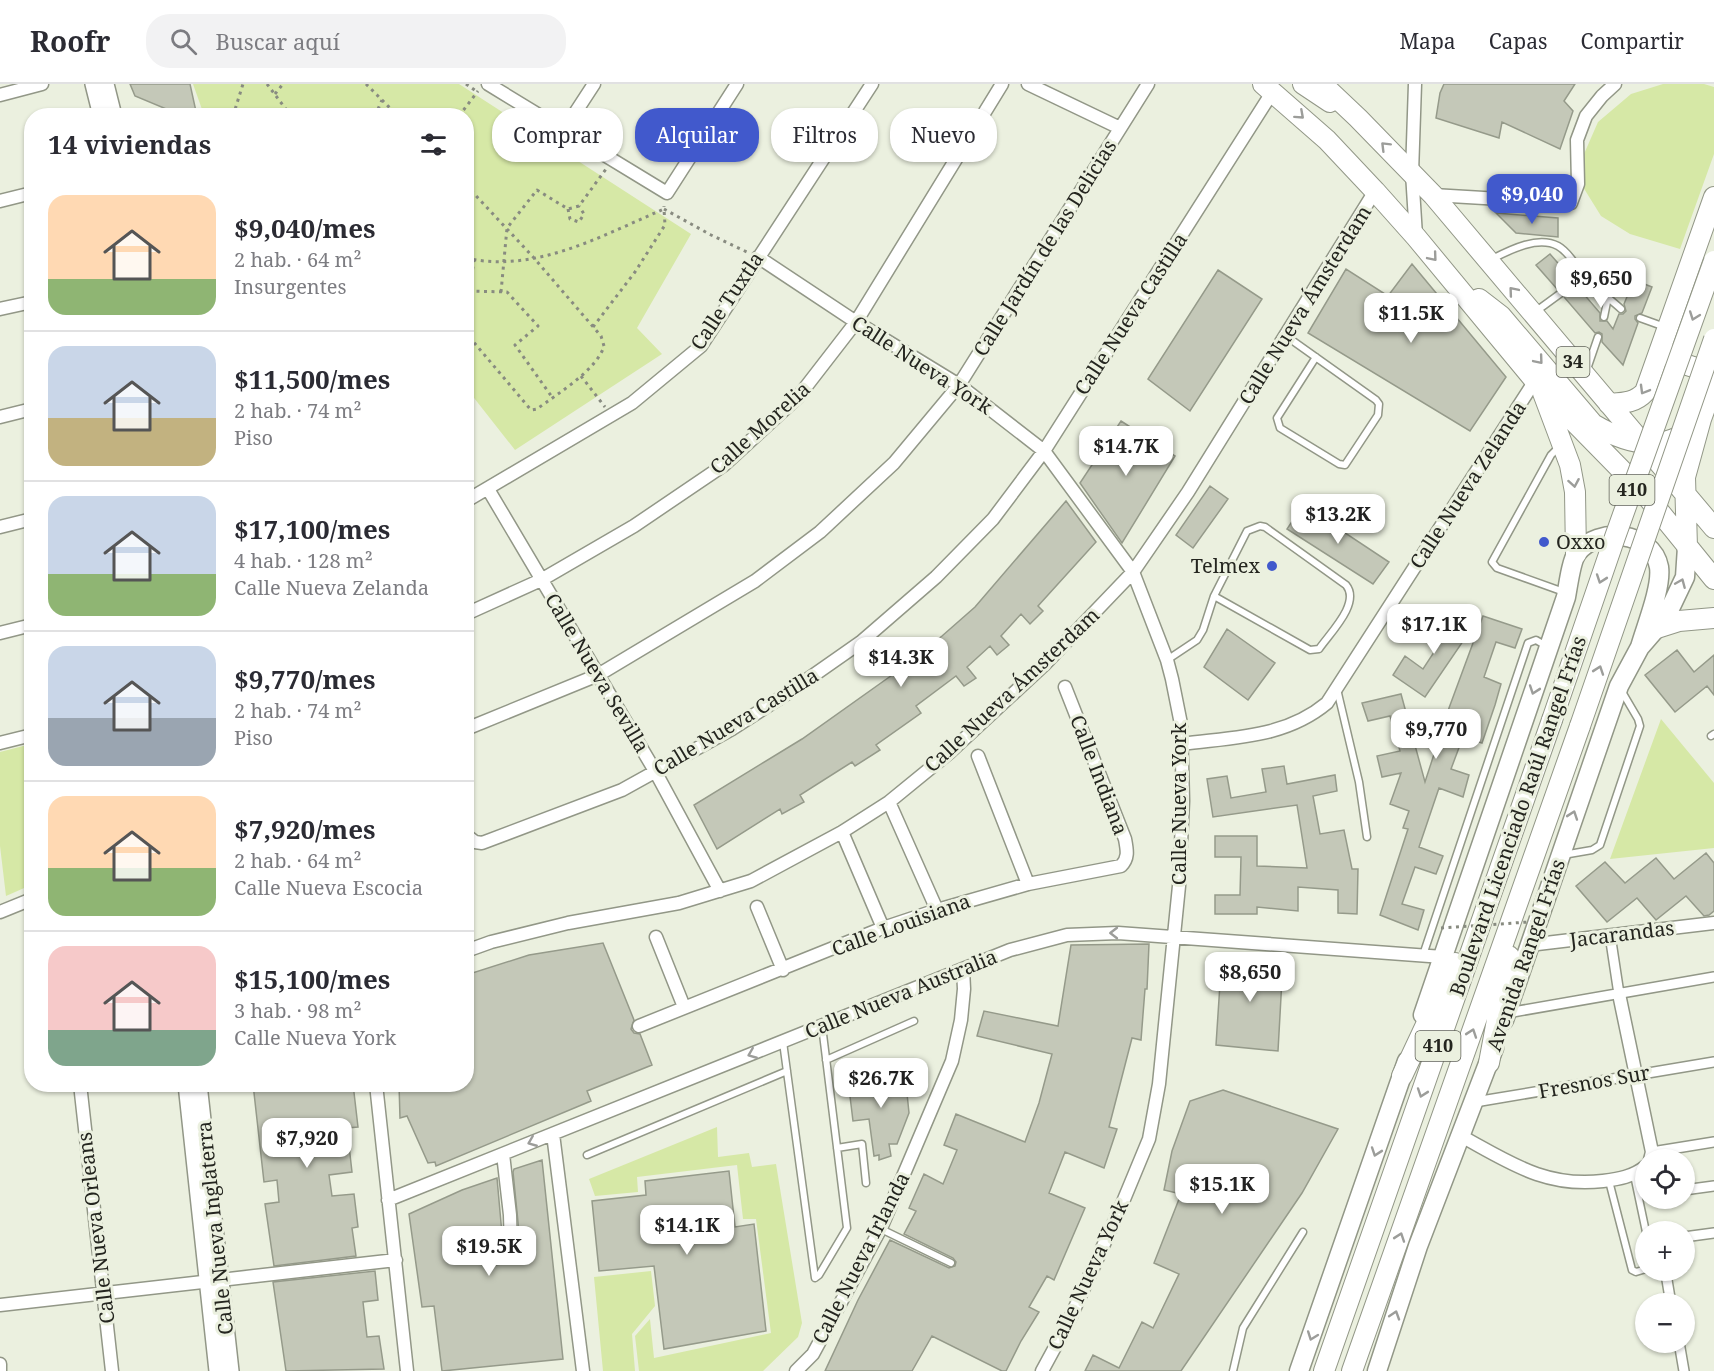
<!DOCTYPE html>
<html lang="es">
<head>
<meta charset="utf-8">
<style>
  :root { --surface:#fff; --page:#f2f2f3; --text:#2b2b33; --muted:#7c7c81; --line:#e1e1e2; --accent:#4159cc }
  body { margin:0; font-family:"Noto Serif",serif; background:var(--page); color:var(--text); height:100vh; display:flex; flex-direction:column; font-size:22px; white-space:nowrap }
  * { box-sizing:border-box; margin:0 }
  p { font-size:20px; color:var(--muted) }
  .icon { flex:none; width:33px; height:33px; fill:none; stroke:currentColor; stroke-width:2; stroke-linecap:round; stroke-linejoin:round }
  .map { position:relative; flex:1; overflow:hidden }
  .side { position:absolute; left:24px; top:24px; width:450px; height:984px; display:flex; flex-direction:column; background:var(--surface); border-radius:24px; box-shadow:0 2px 4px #0004 }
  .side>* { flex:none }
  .banner { position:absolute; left:492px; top:24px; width:570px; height:54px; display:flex; gap:12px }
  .fabs { position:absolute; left:1635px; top:1065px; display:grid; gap:12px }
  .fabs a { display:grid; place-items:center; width:60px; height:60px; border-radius:50%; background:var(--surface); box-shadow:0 2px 4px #0004; font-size:30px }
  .price { position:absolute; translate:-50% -51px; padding:0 14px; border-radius:12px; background:#fff; color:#222; font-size:20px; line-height:39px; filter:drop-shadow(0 2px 3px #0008) }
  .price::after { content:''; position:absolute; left:50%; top:36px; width:18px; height:14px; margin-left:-9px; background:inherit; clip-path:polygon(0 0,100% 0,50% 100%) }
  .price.current { background:var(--accent); color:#fff }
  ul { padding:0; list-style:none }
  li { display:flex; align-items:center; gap:18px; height:150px; padding:0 24px }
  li+li { border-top:2px solid var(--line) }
  li span { display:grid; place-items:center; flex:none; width:168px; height:120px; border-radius:18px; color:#555 }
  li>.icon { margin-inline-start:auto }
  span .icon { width:72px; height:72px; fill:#fffc; stroke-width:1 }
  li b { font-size:26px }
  h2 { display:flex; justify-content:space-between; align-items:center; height:72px; padding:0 24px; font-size:26px }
  .pill { padding:0 21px; border-radius:24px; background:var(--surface); box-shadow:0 2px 4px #0004; font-size:21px; line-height:54px }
  .pill.current { background:var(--accent); color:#fff }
  header { display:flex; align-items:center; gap:36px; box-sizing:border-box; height:84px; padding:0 30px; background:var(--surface); border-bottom:2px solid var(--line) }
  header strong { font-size:28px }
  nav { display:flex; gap:33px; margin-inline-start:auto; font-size:21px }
  .search { width:420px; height:54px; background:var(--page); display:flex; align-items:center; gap:15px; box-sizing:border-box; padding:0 21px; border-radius:24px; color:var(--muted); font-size:22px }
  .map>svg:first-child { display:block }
  .green { fill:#d6e8a6 }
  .building { fill:#c4c8b8; stroke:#959a8a; stroke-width:1.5 }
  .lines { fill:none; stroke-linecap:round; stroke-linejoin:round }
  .service-casing { stroke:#929787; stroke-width:9 }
  .pedestrian-casing { stroke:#929787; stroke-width:12 }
  .minor-casing { stroke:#929787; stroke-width:15 }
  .tertiary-casing { stroke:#929787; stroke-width:18 }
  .secondary-casing { stroke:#929787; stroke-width:21 }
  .primary-casing { stroke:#929787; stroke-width:22 }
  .path { stroke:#888b80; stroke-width:3; stroke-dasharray:3 4.5; stroke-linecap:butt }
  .service { stroke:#fff; stroke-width:6 }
  .pedestrian { stroke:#fff; stroke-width:9 }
  .minor { stroke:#fff; stroke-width:12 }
  .tertiary { stroke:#fff; stroke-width:15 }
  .secondary { stroke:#fff; stroke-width:18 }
  .primary { stroke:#fff; stroke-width:20 }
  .primary-bridge-casing { stroke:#929787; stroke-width:22; stroke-linecap:butt }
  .path-bridge { stroke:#888b80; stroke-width:3; stroke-dasharray:3 4.5; stroke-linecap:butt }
  .primary-bridge { stroke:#fff; stroke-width:20 }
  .oneway { stroke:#9c9d9a }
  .poi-dot { fill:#4159cc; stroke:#ebf0df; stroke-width:2 }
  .labels { text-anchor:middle; stroke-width:6; stroke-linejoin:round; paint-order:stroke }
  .shield { fill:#ebf0df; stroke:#606259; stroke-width:1.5 }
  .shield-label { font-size:18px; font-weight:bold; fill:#24251f }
  .street-label { font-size:20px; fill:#24251f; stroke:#ebf0df }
  .poi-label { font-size:20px; fill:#24251f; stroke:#ebf0df; text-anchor:start }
</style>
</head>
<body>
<header>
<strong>Roofr</strong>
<div class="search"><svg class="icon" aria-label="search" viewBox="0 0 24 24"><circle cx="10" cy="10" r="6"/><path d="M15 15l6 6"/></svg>Buscar aquí</div>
<nav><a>Mapa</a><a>Capas</a><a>Compartir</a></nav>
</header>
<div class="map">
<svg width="1714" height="1287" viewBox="0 0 1714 1287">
  <rect width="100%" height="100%" fill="#ebf0df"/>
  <path class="green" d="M193,0H459L691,150L637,244L662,270L515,366L467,305L466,32L204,31Z
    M1663,0H1704L1714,3V70L1680,165L1630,150L1601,132L1583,103L1584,70L1598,38L1631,10Z
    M1661,635L1714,699V764L1610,775Z
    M31,660V801L6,812L0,762V668Z
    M717,1043L718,1073L749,1069L752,1083L776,1080L802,1239L798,1253L763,1287H639L635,1252L650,1235L654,1274L771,1249L756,1135H743L737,1081L637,1093L638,1108L595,1112L589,1095Z
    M651,1187L655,1222L632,1250L635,1287H603L594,1193Z"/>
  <path class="building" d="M130,0H190L197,32H183L135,12Z
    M1444,0H1575L1564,17L1573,27L1560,65L1502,38L1499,54L1436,34L1440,9Z
    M1496,129L1558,134V153L1516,149Z
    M1550,170L1571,194L1570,201L1574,203L1577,202L1600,229V237H1607L1613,245L1619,230H1623L1626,227L1624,220L1634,196L1652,203L1642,229L1635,232V235L1638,239L1623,281L1602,258V250L1599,248L1595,249L1564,213L1566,209L1565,205L1561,204L1557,205L1536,181Z
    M1412,180L1506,293L1470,347L1308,249L1346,185L1388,212Z
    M1218,186L1262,215L1190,327L1148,295Z
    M1121,337L1175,372L1122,459L1080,399Z
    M1210,402L1228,415L1193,464L1176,451Z
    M1066,417L1096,458L1038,522L1043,527L1030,540L1021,530L1001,552L1009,561L997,571L990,562L967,583L976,594L964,602L956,592L916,622L921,629L876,661L880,666L855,682L852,678L800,711L804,718L782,730L780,725L717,765L694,721L802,655L909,579L908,578L942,552L975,523Z
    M1303,421L1389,478L1373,500L1287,445Z
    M1438,524L1470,547L1425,613L1393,591L1405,572L1423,585L1444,553L1426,539Z
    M1483,532L1522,545L1515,564L1496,558L1484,593L1501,600L1495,621L1482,659L1463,653L1451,685L1469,691L1463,713L1439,704L1419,763L1443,772L1436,790L1415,783L1402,820L1424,826L1418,846L1380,831L1408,745L1403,744L1409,727L1390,720L1401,689L1382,693L1377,672L1400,667L1390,632L1368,637L1362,619L1401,610L1425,698L1449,624Z
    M1227,545L1275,579L1248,616L1204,583Z
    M1677,566L1694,588L1714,571V611L1707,602L1675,628L1645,591Z
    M1284,682L1287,700L1335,691L1337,707L1313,712L1320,750L1344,746L1352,785H1358L1357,830L1338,829V806L1298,803V827L1257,823V830H1215V811H1240L1241,773H1215V752H1257V782L1307,784L1297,721L1213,733L1207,695L1227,692L1231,714L1266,708L1262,685Z
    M1706,769L1714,779V827L1709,831L1704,832L1686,812L1656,836L1637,814L1607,838L1576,802L1605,778L1625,799L1656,774L1674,795Z
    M603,859L634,936L631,945L634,949L640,950L652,981L587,1007L591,1017L436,1082L435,1078L428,1079L407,1032L400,1034L399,1000H466V891L529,871Z
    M1149,860L1147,905H1145L1141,956L1132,954L1109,1043L1117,1045L1104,1084L1065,1068L1049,1109L1085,1124L1054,1196L1047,1192L1029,1223L1039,1228L1021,1257L1006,1287H1002L932,1252L912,1287H825L858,1216L890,1156L949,1184L955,1182L956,1178L953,1174L904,1150L916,1127L909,1124L924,1090L943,1100L957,1066L944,1061L956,1030L1025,1058L1039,1019L1052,970L977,952L984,927L1058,942L1071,861Z
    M1222,869L1283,877L1278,967L1216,961Z
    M905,990L909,1029L897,1060H889L891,1072L879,1076V1071L874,1072L869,1035L853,1037L848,996Z
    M253,1000H353L358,1043L347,1044L352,1088L329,1091L332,1112L354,1110L358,1143L352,1144L356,1172L274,1182L265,1120L279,1118L277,1096L264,1098Z
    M1223,1006L1338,1045L1302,1109L1181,1287H1085L1093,1271L1119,1284L1142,1238L1153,1244L1179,1190L1154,1179L1181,1110L1164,1106L1172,1067L1190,1017Z
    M542,1076L563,1275L442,1287L434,1222L422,1223L409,1130L462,1106L497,1094L502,1150L483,1152L487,1182L526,1177L522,1147L519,1148L513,1088L514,1085Z
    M729,1087L735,1143L754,1140L766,1247L664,1265L654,1182L599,1187L592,1117L646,1111L645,1097Z
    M375,1187L378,1216L363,1218L367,1253L379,1252L384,1285L286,1287L273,1198Z"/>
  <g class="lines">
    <g class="service-casing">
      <path id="service" d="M1490,176C1508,167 1537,151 1558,162C1569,168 1575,181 1583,190C1593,203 1609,214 1621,225
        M1574,198L1584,192
        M1535,228L1561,209
        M1604,233L1608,213
        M1640,234L1665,243
        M1286,252L1376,316L1379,320L1378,331L1345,381L1339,380L1280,344L1277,334L1316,273
        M1586,288L1598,253
        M1560,362L1551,371L1492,478L1497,484L1564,508
        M1167,576L1197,556L1203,546L1214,512L1247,447L1260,442L1265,443L1346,501C1361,519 1330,549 1319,565L1310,566L1214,512
        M1337,605L1359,698L1367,753
        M1711,652L1714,650
        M1563,771L1592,766L1600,761L1640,642L1638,635L1621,606
        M1423,871L1528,559L1536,556L1548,563
        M783,958L815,1194L819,1191L847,1144L822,942
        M826,976L914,937
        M837,1064L862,1060L866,1099
        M587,1071L787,987
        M1634,1091L1646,1148
        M1609,1097L1632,1186L1636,1188L1646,1185
        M881,1145L951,1179
        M1233,1287L1243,1244L1303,1148"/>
    </g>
    <g class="pedestrian-casing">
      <path id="pedestrian" d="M1610,851L1619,910
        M1507,929L1714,893
        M1475,1018L1714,978
        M1652,1068L1714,1058
        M1684,1106L1714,1102
        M1684,1153L1714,1149
        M1666,1190L1671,1220
        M1679,1258L1684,1287"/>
    </g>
    <g class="minor-casing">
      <path id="minor" d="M488,0L667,109L737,0
        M1028,0L1120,44
        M1415,0L1412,89L1416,152
        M0,11L42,0
        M564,46L594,0
        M1433,111L1571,119L1578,100L1577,56L1586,32L1602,12L1615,0
        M0,117L32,109
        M758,173L856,238L959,301L1044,367L1133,488L1167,576L1172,595L1181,640L1183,717L1179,802L1159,1000L1149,1055L1120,1125L1067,1241L1042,1287
        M0,225L32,218
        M0,333L32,325
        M488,405L655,687L720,807
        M466,417L632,319L701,262L872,0
        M0,443L32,435
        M466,530L541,496L634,442L724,381L798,313L856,238L1002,0
        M0,549L32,541
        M466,645L598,591L755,497L820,448L894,379L959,301L1148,0
        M0,659L32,651
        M1182,660C1234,653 1285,654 1327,619L1536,295
        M978,672L1028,800
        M889,718L937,826
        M842,748L883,844
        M466,751L475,758L482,759L622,706L732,645L791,607L861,558L936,493L993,435L1044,367L1273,7
        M757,823L783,886
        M0,828L32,815
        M656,853L684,923
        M1529,861L1714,839
        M466,867L491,858L568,839L679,819L751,797L842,748L889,718L949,669L1044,581L1133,488L1188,408L1375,107
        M1619,910L1652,1068L1650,1076
        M639,942L883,844L937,826L1028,800L1121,782C1129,774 1127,766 1125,755L1065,603
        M80,1000L112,1287
        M376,1000L407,1287
        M553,1050L583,1287
        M1461,1052C1509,1078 1545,1104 1603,1097C1618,1095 1633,1093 1646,1082
        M503,1070L510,1131L511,1167
        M388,1116L1010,866L1067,851L1118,849L1443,873
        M0,1221L396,1176
        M0,1280V1287
        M796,1287L813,1270L881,1144L952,977L961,936L964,905L963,885"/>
    </g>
    <g class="tertiary-casing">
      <path id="tertiary" d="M93,0L101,32
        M106,0L114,32
        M186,1000L217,1287
        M199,1000L231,1287"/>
    </g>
    <g class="secondary-casing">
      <path id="secondary" d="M1423,931L1566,513C1568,503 1571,477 1577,469C1598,442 1652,447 1659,483C1662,503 1646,542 1640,563
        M1504,936L1619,602L1640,563L1666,533L1685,493L1687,463
        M1299,1287L1407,977
        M1377,1287L1418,1162L1494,964"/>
    </g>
    <g class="primary-casing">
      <path id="primary" d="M1263,0L1327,56L1375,107L1416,153L1541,304L1645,410L1714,495
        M1303,0L1330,18
        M1322,0L1358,34L1433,111L1714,444
        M1479,215L1501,232L1593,340C1630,362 1670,371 1701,335
        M1665,267C1679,280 1695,286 1714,285
        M1543,309L1570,381L1575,408L1576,470
        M1609,320C1623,319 1635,319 1645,308L1714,113
        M1687,463L1685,393L1701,335L1714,299
        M1657,544L1679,537L1714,534
        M1489,979L1509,872
        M1402,992L1455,879
        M1324,1287L1552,636
        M1352,1287L1580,642"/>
    </g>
    <path class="path" d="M267,0L291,32
      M366,0L398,32
      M466,0L476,7
      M275,10L283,0
      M233,32L243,0
      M375,32L382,16
      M459,32L478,7
      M466,101L534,174L601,252L604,262C597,286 557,310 537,325L531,326L466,249
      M568,125L570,135L579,138L584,130L579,122
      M664,125L711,151L747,168
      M466,154L474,175L466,234
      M466,174C535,190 603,151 664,125V122
      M469,207L507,208L538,242L515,261L552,313
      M501,208L507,144L537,106L568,125L579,122L606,85
      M593,243L635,188L665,141L664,125
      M581,292L605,323"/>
    <use href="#service" class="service"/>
    <use href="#pedestrian" class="pedestrian"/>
    <use href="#minor" class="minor"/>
    <use href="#tertiary" class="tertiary"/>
    <use href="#secondary" class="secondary"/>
    <use href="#primary" class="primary"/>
    <g class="primary-bridge-casing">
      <path id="primary-bridge" d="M1552,636L1615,453L1714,177
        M1580,642L1714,255"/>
    </g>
    <path class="path-bridge" d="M1441,844L1543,837"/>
    <use href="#primary-bridge" class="primary-bridge"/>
  </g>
  <defs><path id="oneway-chevron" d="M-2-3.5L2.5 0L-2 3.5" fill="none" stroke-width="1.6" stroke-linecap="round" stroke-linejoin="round" transform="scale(1.5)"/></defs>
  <g class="oneway">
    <use href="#oneway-chevron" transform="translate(1300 31) rotate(42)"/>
    <use href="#oneway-chevron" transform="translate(1385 62) rotate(-135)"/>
    <use href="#oneway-chevron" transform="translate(1433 173) rotate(50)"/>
    <use href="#oneway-chevron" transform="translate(1513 207) rotate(-130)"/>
    <use href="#oneway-chevron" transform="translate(1694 232) rotate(110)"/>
    <use href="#oneway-chevron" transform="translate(1539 276) rotate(50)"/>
    <use href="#oneway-chevron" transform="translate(1644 306) rotate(120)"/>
    <use href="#oneway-chevron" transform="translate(1574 399) rotate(80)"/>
    <use href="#oneway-chevron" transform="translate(1601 495) rotate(109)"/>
    <use href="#oneway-chevron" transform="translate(1681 499) rotate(-67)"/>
    <use href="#oneway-chevron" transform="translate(1599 586) rotate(-71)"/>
    <use href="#oneway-chevron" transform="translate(1534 606) rotate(109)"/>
    <use href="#oneway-chevron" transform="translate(1573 731) rotate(-71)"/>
    <use href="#oneway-chevron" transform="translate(1114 849) rotate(180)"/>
    <use href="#oneway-chevron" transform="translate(1472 949) rotate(-71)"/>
    <use href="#oneway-chevron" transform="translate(752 970) rotate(158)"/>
    <use href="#oneway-chevron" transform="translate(1422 1009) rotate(109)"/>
    <use href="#oneway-chevron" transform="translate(532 1058) rotate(158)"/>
    <use href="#oneway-chevron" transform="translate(1376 1068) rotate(109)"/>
    <use href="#oneway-chevron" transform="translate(1400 1153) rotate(-71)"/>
    <use href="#oneway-chevron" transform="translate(1395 1231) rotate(-72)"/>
    <use href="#oneway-chevron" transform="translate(1312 1252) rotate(110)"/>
  </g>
  <g class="poi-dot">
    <circle cx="1544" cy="458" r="6"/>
    <circle cx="1272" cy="482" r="6"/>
  </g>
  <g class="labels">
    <g class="shield">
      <rect x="1556.5" y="263" width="33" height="30" rx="4.5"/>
      <rect x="1609.5" y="391" width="45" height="30" rx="4.5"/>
      <rect x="1415.5" y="947" width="45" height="30" rx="4.5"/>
    </g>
    <g class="shield-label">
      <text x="1573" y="284">34</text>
      <text x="1632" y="412">410</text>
      <text x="1438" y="968">410</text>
    </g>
    <g class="street-label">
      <text transform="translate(1045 164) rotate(-58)" y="7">Calle Jardín de las Delicias</text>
      <text transform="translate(727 217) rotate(-56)" y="7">Calle Tuxtla</text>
      <text transform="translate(1305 221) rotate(-58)" y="7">Calle Nueva Ámsterdam</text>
      <text transform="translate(1131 230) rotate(-57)" y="7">Calle Nueva Castilla</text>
      <text transform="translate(922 281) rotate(33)" y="7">Calle Nueva York</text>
      <text transform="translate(760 344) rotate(-42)" y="7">Calle Morelia</text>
      <text transform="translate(1468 401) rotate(-57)" y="7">Calle Nueva Zelanda</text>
      <text transform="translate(597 589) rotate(59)" y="7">Calle Nueva Sevilla</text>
      <text transform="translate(1012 606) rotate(-43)" y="7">Calle Nueva Ámsterdam</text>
      <text transform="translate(736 638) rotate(-31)" y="7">Calle Nueva Castilla</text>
      <text transform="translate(1099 691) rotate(69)" y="7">Calle Indiana</text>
      <text transform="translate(1179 720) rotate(-90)" y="7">Calle Nueva York</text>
      <text transform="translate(1518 732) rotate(-71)" y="7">Boulevard Licenciado Raúl Rangel Frías</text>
      <text transform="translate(901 841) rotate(-20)" y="7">Calle Louisiana</text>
      <text transform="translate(1622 850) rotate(-7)" y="7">Jacarandas</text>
      <text transform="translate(1526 871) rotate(-71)" y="7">Avenida Rangel Frías</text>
      <text transform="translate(901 910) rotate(-22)" y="7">Calle Nueva Australia</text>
      <text transform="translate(1594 998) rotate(-10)" y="7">Fresnos Sur</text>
      <text transform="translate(96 1144) rotate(-97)" y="7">Calle Nueva Orleans</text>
      <text transform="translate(215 1144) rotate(-96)" y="7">Calle Nueva Inglaterra</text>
      <text transform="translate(861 1174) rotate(-63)" y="7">Calle Nueva Irlanda</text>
      <text transform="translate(1088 1191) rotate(-65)" y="7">Calle Nueva York</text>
    </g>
    <g class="poi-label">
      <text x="1556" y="465">Oxxo</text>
      <text x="1260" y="489" text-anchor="end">Telmex</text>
    </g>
  </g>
</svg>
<div class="fabs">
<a><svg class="icon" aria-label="locate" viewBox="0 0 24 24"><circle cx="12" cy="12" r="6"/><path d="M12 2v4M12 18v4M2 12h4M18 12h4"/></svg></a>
<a>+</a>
<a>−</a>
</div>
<b class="price current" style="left:1532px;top:141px">$9,040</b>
<b class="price" style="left:1601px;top:225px">$9,650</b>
<b class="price" style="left:1411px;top:260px">$11.5K</b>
<b class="price" style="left:1126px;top:393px">$14.7K</b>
<b class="price" style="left:1338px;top:461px">$13.2K</b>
<b class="price" style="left:1434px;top:571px">$17.1K</b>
<b class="price" style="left:901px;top:604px">$14.3K</b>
<b class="price" style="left:1436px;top:676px">$9,770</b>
<b class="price" style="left:1250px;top:919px">$8,650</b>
<b class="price" style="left:881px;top:1025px">$26.7K</b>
<b class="price" style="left:307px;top:1085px">$7,920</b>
<b class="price" style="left:1222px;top:1131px">$15.1K</b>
<b class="price" style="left:687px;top:1172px">$14.1K</b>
<b class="price" style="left:489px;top:1193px">$19.5K</b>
<div class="banner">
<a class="pill">Comprar</a>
<a class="pill current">Alquilar</a>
<a class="pill">Filtros</a>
<a class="pill">Nuevo</a>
</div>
<section class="side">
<h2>14 viviendas<svg class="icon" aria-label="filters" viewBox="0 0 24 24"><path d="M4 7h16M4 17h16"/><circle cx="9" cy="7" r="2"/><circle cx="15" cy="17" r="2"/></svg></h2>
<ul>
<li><span style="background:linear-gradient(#ffd9b3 70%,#8fb573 0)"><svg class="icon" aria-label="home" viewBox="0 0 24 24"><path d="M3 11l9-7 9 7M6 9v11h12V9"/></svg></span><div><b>$9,040/mes</b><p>2 hab. · 64 m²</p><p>Insurgentes</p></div></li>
<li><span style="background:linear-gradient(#c9d6e8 60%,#c2b280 0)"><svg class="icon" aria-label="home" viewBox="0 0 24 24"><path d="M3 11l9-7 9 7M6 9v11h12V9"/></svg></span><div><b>$11,500/mes</b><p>2 hab. · 74 m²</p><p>Piso</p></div></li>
<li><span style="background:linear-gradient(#c9d6e8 65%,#8fb573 0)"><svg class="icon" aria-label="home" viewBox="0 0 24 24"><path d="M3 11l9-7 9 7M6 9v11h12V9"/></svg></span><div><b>$17,100/mes</b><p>4 hab. · 128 m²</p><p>Calle Nueva Zelanda</p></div></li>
<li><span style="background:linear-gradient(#c9d6e8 60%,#9aa5b1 0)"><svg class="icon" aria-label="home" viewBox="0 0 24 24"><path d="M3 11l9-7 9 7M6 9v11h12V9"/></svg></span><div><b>$9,770/mes</b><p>2 hab. · 74 m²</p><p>Piso</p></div></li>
<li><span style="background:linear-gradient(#ffd9b3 60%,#8fb573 0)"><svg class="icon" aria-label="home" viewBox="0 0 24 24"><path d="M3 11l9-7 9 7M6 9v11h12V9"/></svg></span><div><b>$7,920/mes</b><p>2 hab. · 64 m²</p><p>Calle Nueva Escocia</p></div></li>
<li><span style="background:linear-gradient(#f6c9c9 70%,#7fa58c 0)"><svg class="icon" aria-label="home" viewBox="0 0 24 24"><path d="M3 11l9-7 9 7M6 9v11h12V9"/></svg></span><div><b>$15,100/mes</b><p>3 hab. · 98 m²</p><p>Calle Nueva York</p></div></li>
</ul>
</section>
</div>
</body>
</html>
